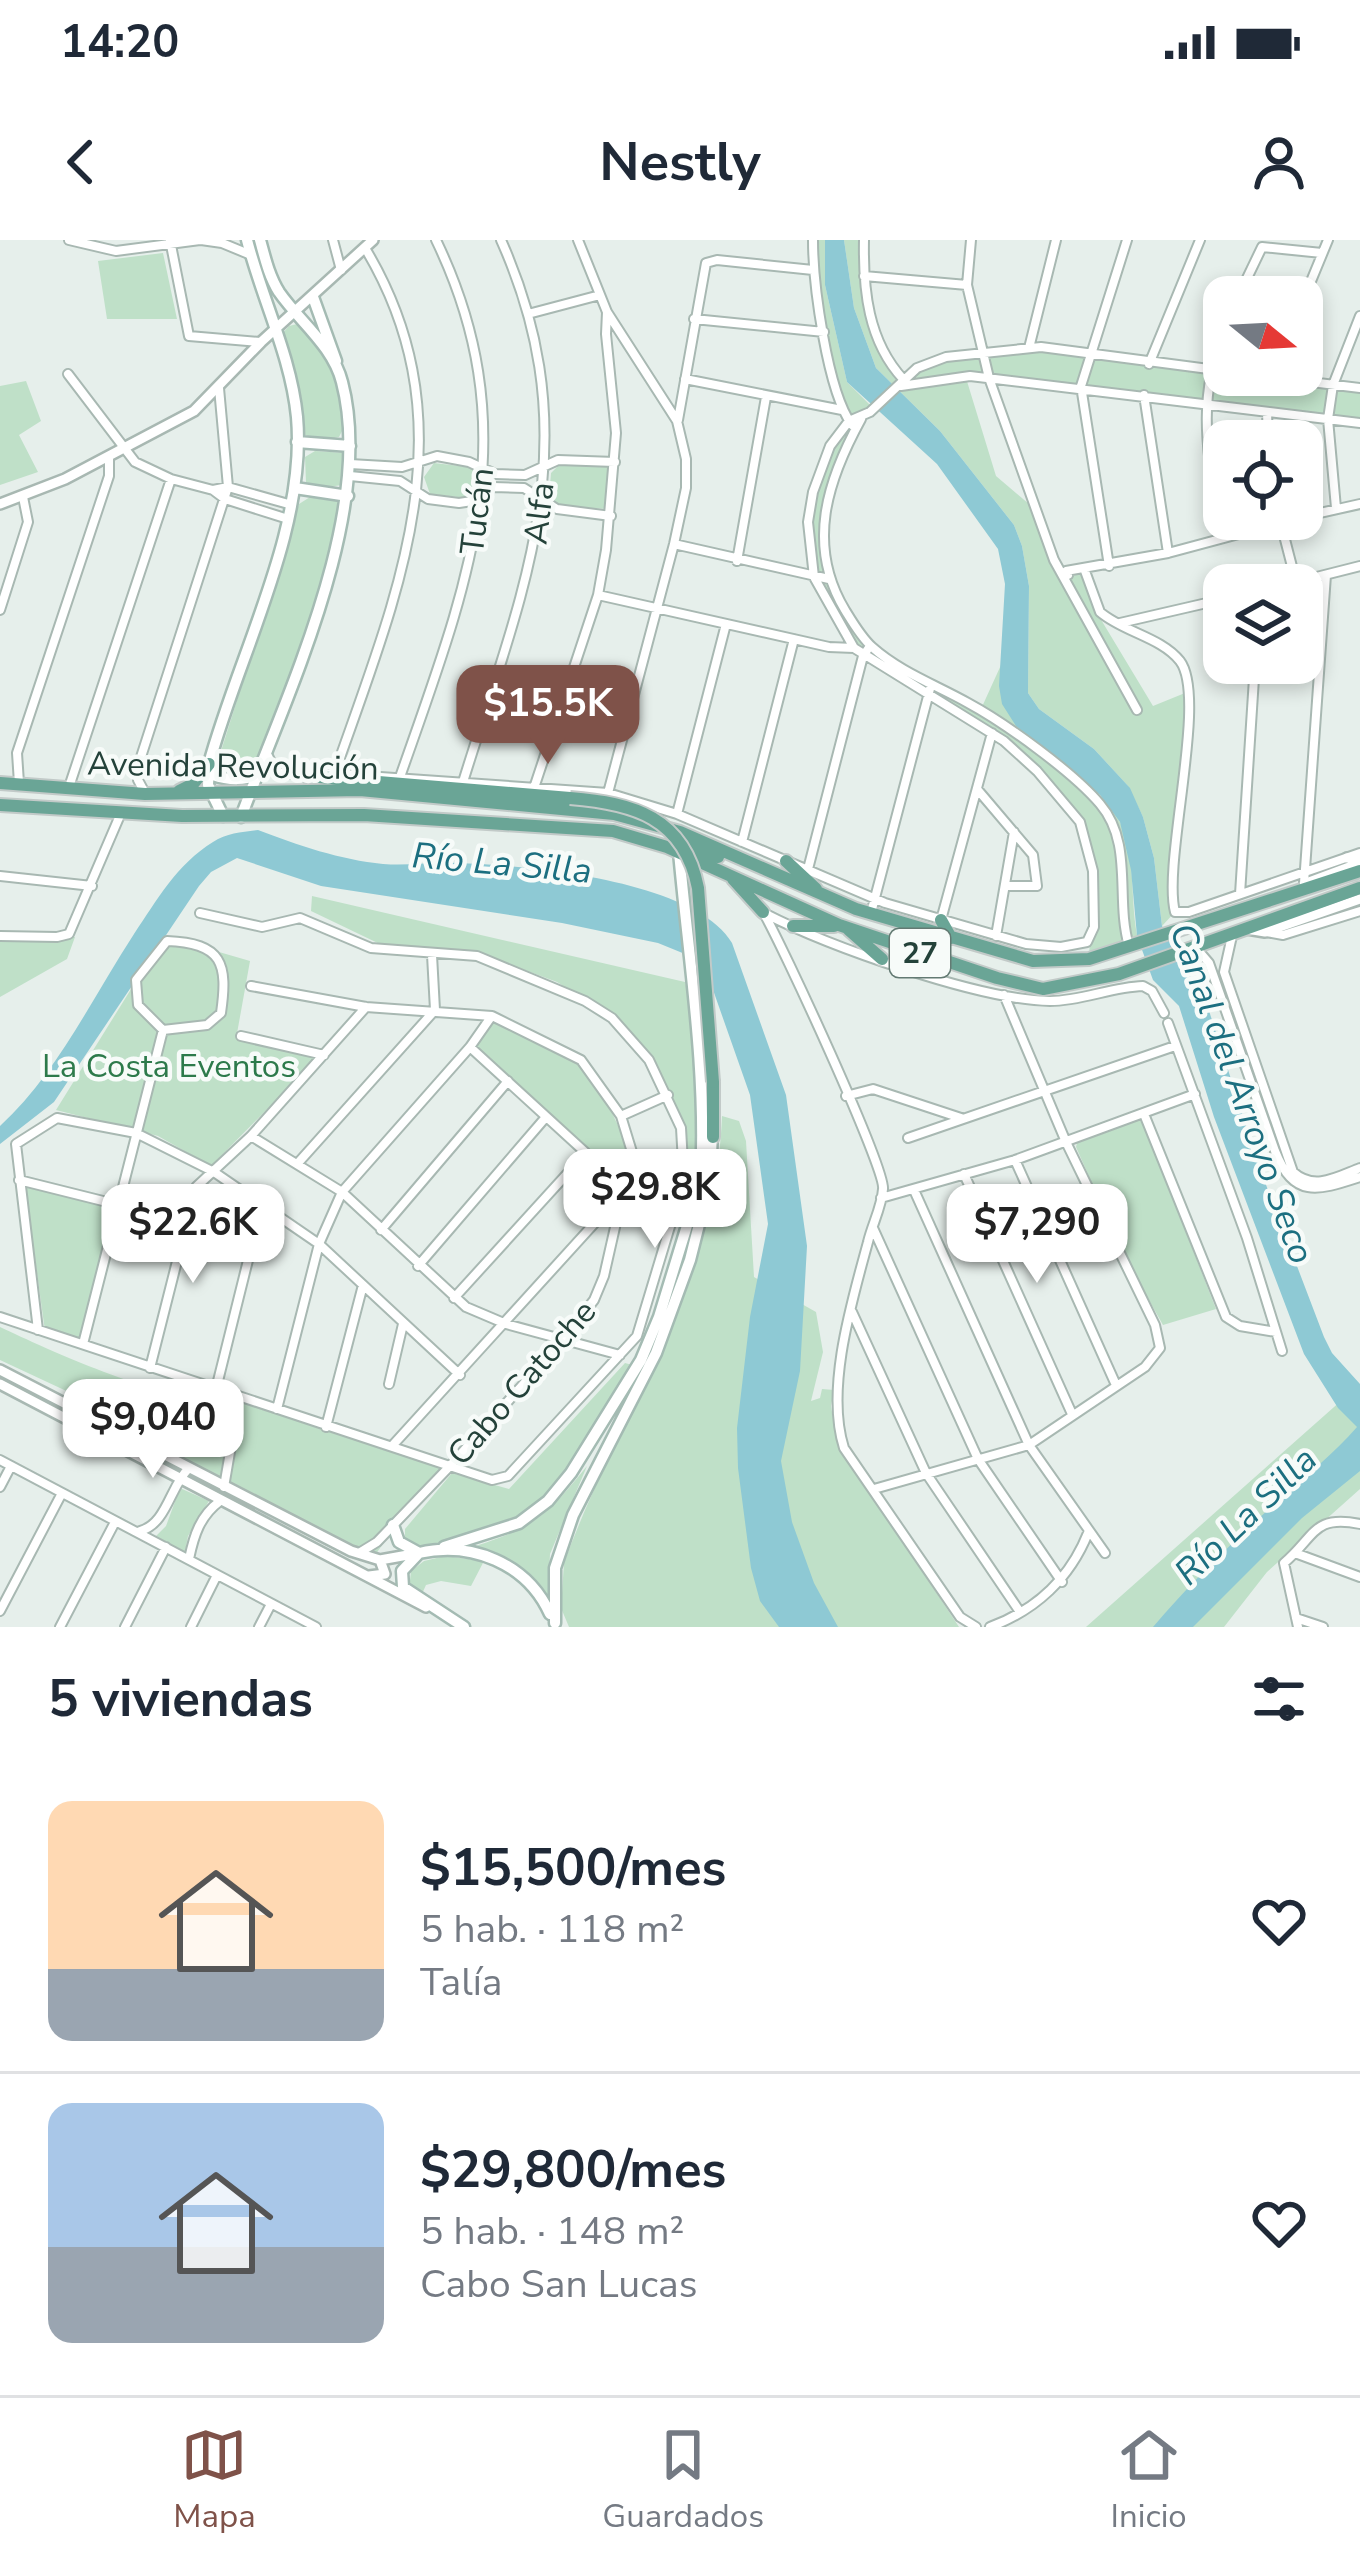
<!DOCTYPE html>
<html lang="es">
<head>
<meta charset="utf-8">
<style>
  :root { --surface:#fff; --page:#f6f6f7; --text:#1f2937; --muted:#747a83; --line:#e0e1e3; --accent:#7f5249 }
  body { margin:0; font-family:"Nunito Sans",sans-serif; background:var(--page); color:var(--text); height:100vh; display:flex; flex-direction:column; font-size:45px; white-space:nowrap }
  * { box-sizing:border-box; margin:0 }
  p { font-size:39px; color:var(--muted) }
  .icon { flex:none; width:66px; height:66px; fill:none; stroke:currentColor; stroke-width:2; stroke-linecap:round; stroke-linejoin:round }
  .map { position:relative; height:1387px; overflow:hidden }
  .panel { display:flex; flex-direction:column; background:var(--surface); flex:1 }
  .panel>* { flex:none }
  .needle { width:78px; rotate:108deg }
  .controls { position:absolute; left:1203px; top:36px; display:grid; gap:24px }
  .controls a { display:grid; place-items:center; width:120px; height:120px; border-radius:24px; background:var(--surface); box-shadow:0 6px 18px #0003; font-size:60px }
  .price { position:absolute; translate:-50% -102px; padding:0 27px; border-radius:24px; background:#fff; color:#222; font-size:39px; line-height:78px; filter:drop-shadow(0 3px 6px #0008) }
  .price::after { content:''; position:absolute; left:50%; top:72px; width:36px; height:27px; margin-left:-18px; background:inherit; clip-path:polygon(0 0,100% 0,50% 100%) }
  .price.current { background:var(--accent); color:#fff }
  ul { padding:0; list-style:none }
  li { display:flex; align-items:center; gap:36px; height:300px; padding:0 48px }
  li+li { border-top:3px solid var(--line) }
  li span { display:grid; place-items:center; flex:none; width:336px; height:240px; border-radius:24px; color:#555 }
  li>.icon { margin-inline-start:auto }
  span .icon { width:144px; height:144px; fill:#fffc; stroke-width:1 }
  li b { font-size:51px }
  h2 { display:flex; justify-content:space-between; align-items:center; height:144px; padding:0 48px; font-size:51px }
  .status { display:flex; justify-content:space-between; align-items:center; height:84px; padding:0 60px; background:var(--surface); direction:ltr }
  .status svg { height:33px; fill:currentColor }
  header { display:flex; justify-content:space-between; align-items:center; height:156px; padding:0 48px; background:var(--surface); font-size:54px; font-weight:700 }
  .tabs { display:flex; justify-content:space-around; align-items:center; height:168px; border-top:3px solid var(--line); background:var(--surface); font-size:33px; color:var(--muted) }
  .tabs a { display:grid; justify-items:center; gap:6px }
  .tabs .current { color:var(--accent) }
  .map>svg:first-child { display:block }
  .green { fill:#bfe0c8 }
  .water { fill:#8ec9d4 }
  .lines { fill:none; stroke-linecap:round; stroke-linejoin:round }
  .minor-casing { stroke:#a8b8b2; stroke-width:12 }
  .tertiary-casing { stroke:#a8b8b2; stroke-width:14 }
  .secondary-casing { stroke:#a4bbb3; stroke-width:15 }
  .primary-casing { stroke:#c2cac8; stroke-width:16 }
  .minor { stroke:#fff; stroke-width:8 }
  .tertiary { stroke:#fff; stroke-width:9 }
  .secondary { stroke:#fff; stroke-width:10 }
  .primary { stroke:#6aa596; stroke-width:12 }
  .primary-bridge-casing { stroke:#c2cac8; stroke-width:16; stroke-linecap:butt }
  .primary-bridge { stroke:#6aa596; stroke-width:12 }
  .labels { text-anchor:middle; stroke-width:9; stroke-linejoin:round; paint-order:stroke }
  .shield { fill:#f7fbf9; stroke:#637a73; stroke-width:3 }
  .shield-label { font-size:30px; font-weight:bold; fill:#24423a }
  .street-label { font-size:33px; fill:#24423a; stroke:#f7fbf9 }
  .park-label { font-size:33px; fill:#2d7a4b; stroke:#f7fbf9 }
  .water-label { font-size:36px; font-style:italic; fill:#1c6f80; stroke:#f7fbf9 }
</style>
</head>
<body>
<div class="status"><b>14:20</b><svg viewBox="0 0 49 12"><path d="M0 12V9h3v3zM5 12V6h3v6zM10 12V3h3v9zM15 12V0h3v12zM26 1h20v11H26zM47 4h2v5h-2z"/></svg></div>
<header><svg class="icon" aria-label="back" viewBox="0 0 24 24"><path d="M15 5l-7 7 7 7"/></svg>Nestly<svg class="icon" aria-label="person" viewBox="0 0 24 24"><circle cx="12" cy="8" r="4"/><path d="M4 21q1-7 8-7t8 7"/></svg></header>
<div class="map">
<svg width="1360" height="1387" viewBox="0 0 1360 1387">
  <rect width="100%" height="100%" fill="#e6efeb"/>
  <path class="green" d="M813,0H825V45L847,142L874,169L850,182L856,189L826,258L829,339L859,392L909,432L981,469L1001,425C995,499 1083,522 1116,575C1139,612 1128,662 1139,703L1089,719L1093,631L1080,582L1004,501L863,416L814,337L808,282L821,228L849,181L842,170L824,92Z
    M844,0H864C863,57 874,90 903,139L946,117L1022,108L1360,150V181L1083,145L987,136L966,138L996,236L1029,264L1055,328L1072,336L1084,333L1097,373L1153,466L1185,453L1175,672L1162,686L1154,618L1143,577L1128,546L1094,509L1039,469L1028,453L1029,346L1022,306L1014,285L940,191L876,128L854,68Z
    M163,13L177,79H107L98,21Z
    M297,84L332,122L348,179L339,197L323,200L305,195L301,156L281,95L289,86Z
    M26,141L41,181L19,195L38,232L0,245V146Z
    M315,211L346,213L342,245L321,248L306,242L305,217Z
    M434,223L477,228L476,259L430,254L424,237Z
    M560,224L612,226L607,269L559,266L549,258L551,233Z
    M310,257L338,258L343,279L262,527L215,530L299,264Z
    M312,656L685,742L695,780L701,949L688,944L682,884L652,819L613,776L557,742L490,717L384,706L311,671Z
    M0,696L75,697L67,719L0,757Z
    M164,696L250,721L236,799L320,816L211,926L158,896L56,870Z
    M493,781L576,821L600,847L628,907L621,926L589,913L473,807Z
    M722,876L739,881L746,901L754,1037L816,1072L823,1112L811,1161L820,1158L822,1149L834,1150L831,1166L837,1202L959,1387H569L561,1368L564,1323C622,1164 715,1054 722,876Z
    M1137,880L1143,882L1216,1069L1163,1085L1125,1018L1076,907L1077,903Z
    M25,947L113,965L79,1100L45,1091Z
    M0,1087C51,1111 169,1165 222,1159L228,1187L221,1243L176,1221L105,1169L0,1120Z
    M625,1123L636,1126C607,1171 567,1246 522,1275C493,1293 449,1300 415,1308L405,1301V1289L452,1233L509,1249Z
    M1360,1144V1249L1267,1332L1224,1387H1086Z
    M242,1161L450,1227L403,1283L395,1287L373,1318L225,1248Z
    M587,1226L550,1314L548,1356C529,1326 504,1313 469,1308C533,1288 545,1278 587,1226Z
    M180,1248L209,1261L188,1296L185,1312L156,1296L166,1286Z
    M445,1316L484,1321L471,1346L441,1341L426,1345L421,1356L409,1349L411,1331L424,1321Z"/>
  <path class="water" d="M825,0H844L854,68L876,128L940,191L1014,285L1022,306L1029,346L1028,453L1039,469L1094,509L1130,548L1143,577L1154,618L1162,686L1182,728L1201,746L1260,929L1324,1097L1332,1113L1360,1144V1231L1302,1278L1193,1387H1153C1192,1341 1236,1299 1281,1258C1307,1234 1334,1214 1357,1187L1338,1168L1304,1114L1214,877L1179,766L1153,740L1137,696L1131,630L1120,582L1100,555L1016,486L1002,464L999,446L1005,344L998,309L937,224L847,142L825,45Z
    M258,590C297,605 341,620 383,624C407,626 432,622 457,623C525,625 695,640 732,703L786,855L807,1006L800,1131L781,1221L792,1282L814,1343L838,1387H779L760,1361L751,1328L738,1228L737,1188L750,1077L768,984L750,855L712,747L699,727L685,714L658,703L562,683L321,646L237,618L211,632L199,646L54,862L0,904V886C57,834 92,758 134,694C157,660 177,624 213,602C227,593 242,592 258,590Z"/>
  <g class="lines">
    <g class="minor-casing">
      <path id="minor" d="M69,0L116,11L200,0
        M170,0L189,96L260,102
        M201,0L222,3L251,15
        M333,0L341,30
        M578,0L607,72L677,181L686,219V248L674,304L608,553
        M813,0C813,43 827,151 852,185
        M864,0C863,50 868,101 903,139
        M971,0L967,45L989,138L1054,320L1137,470
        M864,36L967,45
        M1238,57L1262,7L1322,13
        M1302,63L1328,0
        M528,74L600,55
        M694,79L824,92
        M1029,108L1056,0
        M1149,124L1200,0
        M68,134L135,222L171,239L213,250L225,259L288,279
        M1254,135L1360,148
        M685,139L842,170
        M901,146L970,136L1360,183
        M1144,155L1168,313
        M1267,172L1268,201
        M861,179C827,241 806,305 845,370C853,383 861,397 872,407C900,432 936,445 968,463C1005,483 1073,532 1100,564C1134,604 1115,659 1129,706
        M678,180L706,23L717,20L813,30
        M350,224L402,227L437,216L469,222L495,234L525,235L558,220L615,222
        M350,236L400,241L428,259L459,263L472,261L493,247L524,248L557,269L611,276
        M213,250L228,247L292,265
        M1336,268L1328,179L1333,145L1360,76
        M1302,277L1360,264
        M1280,280L1296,342
        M1221,298C1210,220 1194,166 1224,91
        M674,304L829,339
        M737,321L766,157
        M1109,326L1081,146L1127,0
        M1085,331L1100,372C1123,392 1161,397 1180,421C1208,458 1162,622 1175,672H1189L1360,613
        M1068,335L1066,331L1168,313L1295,279
        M1285,345L1360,326
        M598,355L829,407L854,408
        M0,370L28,282L23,257
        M1120,383L1224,359
        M268,516L276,532L308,536
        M335,532C397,354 472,186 365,8
        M323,533L608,553L677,574L885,663L1026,704L1061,707L1087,702L1094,687L1093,631L1080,582L1037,531L1004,501L854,408L814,337L808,282L813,252L830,206L849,181L870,172L917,128L946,117L1041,107L1224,131
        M400,537C466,348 530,195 436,0
        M463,542C523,348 591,202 501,0
        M19,543L17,513L109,236V217
        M534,548L598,355L606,310L616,193L606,94L607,72
        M977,549L1033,615L1037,646H1007
        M68,550L171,239
        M145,553L138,540L140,520L228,247L219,148
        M677,574L726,384
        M742,602L794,399
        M808,629L863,416L870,406
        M0,636L92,646
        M1304,643L1326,335
        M1240,654L1255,423
        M763,672C780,700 886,929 883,949C882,966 872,985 868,1002C852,1061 825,1149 844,1208L960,1377L976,1387
        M764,673C828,706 979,760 1050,761C1082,761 1111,747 1143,746L1152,751L1164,773
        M871,673L931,445
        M941,680L992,493
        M1266,692L1283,695L1360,671
        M0,696L57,697L69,694L121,573
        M996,696L1014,592
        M1232,696L1224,732L1293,932C1314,951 1337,937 1360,928
        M167,701C223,703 228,724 221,773L207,785L163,790L138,765L136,740Z
        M1197,709L1209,723L1275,911C1294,959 1317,951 1360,937
        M251,746L366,767L492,776L581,820L621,876L632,912L604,1036L594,1060L562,1101L450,1226L377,1302L359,1313
        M1168,783L1247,998L1282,1111
        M241,796L324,815
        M470,807L586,913L609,930H629
        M846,856L873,849L961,878
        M1144,874L1226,1077L1240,1086L1276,1092
        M621,876L668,855
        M251,896L342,952L466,1067L506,1084L620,1115
        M908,898L1175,806
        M1015,920L1116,1145
        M298,923L435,770L432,715
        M964,934L1072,1174
        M19,940L119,965
        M196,947L251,896L366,767
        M914,950L1029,1205L1105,1313
        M881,958L1015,920L1195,854
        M873,988L978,1219L1062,1342
        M381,990L508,841
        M418,1026L546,877
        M454,1058L586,913
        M852,1072L926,1233L1020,1372
        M0,1077L492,1240L508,1236L637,1096L684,940L681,888L649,820L612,778L585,761L477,716L371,708L300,678L262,687L200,673
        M38,1090L16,904L57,878L136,893L214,932L319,1004L460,1135
        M83,1104L163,790
        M150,1128L194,954
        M389,1144L403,1084
        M216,1149L262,964
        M277,1169L319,1004L342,952L470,807L491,777
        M326,1187L363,1045
        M392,1206L602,975L619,966
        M0,1220L316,1387
        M0,1247L11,1226
        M224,1247L235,1183L225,1155
        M874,1249L1029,1205L1145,1127L1160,1108L1155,1085L1066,902L1004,755
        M140,1291C167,1284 170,1246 189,1228
        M1295,1313L1360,1337
        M189,1319C194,1295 200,1276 220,1261
        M0,1371L62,1253
        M1296,1378L1323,1387
        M60,1387L115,1282
        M125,1387L166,1307
        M191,1387L217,1335
        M259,1387L271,1364
        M990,1387C1036,1370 1070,1338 1088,1293
        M1298,1387L1284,1323C1315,1297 1313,1274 1360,1284"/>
    </g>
    <g class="tertiary-casing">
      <path id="tertiary" d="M0,264L65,239L194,171L261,102L373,0
        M1347,618H1360
        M1309,642L1360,623
        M1247,689L1265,692L1360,659
        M0,1130L351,1311L380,1320L419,1313
        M0,1144L426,1367
        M369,1336L385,1334L380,1320"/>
    </g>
    <g class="secondary-casing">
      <path id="secondary" d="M313,57L336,121
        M297,202L350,206
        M295,248L348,256
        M210,528L213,535C227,540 248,542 261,532
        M223,576L208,545L209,524C238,416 307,290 297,177C291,116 262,59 247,0
        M241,577C286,456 376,271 342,142C333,106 299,81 279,52C269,36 265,18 260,0
        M393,1285L399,1302L419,1313
        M444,1307L519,1283L548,1261L571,1233L641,1120L659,1077L701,940C707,831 689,722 679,612
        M419,1313C471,1301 527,1323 550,1374
        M419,1313L402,1331L403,1347L464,1387
        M555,1383V1328L573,1275L656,1113L690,1020L710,941L712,891"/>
    </g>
    <g class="primary-casing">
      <path id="primary" d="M307,536L570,558
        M0,543L145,554L360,550L614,574L680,592L856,669L1033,721L1089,719L1360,631
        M179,551L193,544L209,524
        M0,565L182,576L364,575L613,591L667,607L839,685L997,738L1043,749L1119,734L1360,648
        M679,612L689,608L718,617
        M786,621L816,649
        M733,639L763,672
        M941,680L951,698
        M793,686H834
        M849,690L882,719
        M713,842V897"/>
    </g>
    <use href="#minor" class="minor"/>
    <use href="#tertiary" class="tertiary"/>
    <use href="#secondary" class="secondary"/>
    <use href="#primary" class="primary"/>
    <g class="primary-bridge-casing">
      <path id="primary-bridge" d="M570,558C633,563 684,577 698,648L713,842"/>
    </g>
    <use href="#primary-bridge" class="primary-bridge"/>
  </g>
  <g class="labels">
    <rect class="shield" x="890" y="689" width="60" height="48" rx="9"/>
    <g class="shield-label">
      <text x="920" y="723">27</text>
    </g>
    <g class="street-label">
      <text transform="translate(476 271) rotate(-83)" y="12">Tucán</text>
      <text transform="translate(538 273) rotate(-83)" y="12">Alfa</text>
      <text transform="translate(233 525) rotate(1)" y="12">Avenida Revolución</text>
      <text transform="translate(521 1142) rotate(-49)" y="12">Cabo Catoche</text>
    </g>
    <g class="park-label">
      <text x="169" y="837">La Costa Eventos</text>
    </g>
    <g class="water-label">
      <text transform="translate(502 622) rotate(5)" y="13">Río La Silla</text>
      <text transform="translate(1243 853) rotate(70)" y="13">Canal del Arroyo Seco</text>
      <text transform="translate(1245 1275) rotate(-44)" y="13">Río La Silla</text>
    </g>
  </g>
</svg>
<div class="controls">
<a><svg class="needle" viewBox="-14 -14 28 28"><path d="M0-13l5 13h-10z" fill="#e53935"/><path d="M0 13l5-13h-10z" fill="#747a83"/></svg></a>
<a><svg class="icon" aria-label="locate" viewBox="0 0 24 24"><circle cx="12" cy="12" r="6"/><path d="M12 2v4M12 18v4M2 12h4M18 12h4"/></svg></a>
<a><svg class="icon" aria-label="layers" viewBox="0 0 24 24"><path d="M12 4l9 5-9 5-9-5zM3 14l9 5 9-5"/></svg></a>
</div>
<b class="price current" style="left:548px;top:527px">$15.5K</b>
<b class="price" style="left:655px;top:1011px">$29.8K</b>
<b class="price" style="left:193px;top:1046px">$22.6K</b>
<b class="price" style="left:1037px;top:1046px">$7,290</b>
<b class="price" style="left:153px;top:1241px">$9,040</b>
</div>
<section class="panel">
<h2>5 viviendas<svg class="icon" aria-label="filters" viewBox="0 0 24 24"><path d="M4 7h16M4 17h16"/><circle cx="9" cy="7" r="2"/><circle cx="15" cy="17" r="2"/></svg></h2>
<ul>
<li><span style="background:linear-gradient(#ffd9b3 70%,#9aa5b1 0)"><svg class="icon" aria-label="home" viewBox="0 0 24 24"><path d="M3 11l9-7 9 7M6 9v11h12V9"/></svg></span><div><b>$15,500/mes</b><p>5 hab. · 118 m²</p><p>Talía</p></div><svg class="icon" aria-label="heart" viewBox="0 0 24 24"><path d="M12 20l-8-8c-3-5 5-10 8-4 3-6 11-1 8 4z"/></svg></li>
<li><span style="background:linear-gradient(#a9c7e8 60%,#9aa5b1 0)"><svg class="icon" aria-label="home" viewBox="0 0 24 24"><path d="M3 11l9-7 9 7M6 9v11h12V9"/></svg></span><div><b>$29,800/mes</b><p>5 hab. · 148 m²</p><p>Cabo San Lucas</p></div><svg class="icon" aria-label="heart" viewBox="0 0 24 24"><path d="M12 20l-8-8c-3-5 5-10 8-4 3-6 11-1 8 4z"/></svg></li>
</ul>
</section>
<nav class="tabs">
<a class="current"><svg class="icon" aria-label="map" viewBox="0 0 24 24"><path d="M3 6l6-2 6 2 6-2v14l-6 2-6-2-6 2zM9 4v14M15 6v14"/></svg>Mapa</a>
<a><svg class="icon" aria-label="saved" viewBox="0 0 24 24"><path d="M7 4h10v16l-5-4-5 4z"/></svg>Guardados</a>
<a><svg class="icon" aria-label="home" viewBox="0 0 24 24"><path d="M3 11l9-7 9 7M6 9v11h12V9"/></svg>Inicio</a>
</nav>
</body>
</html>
